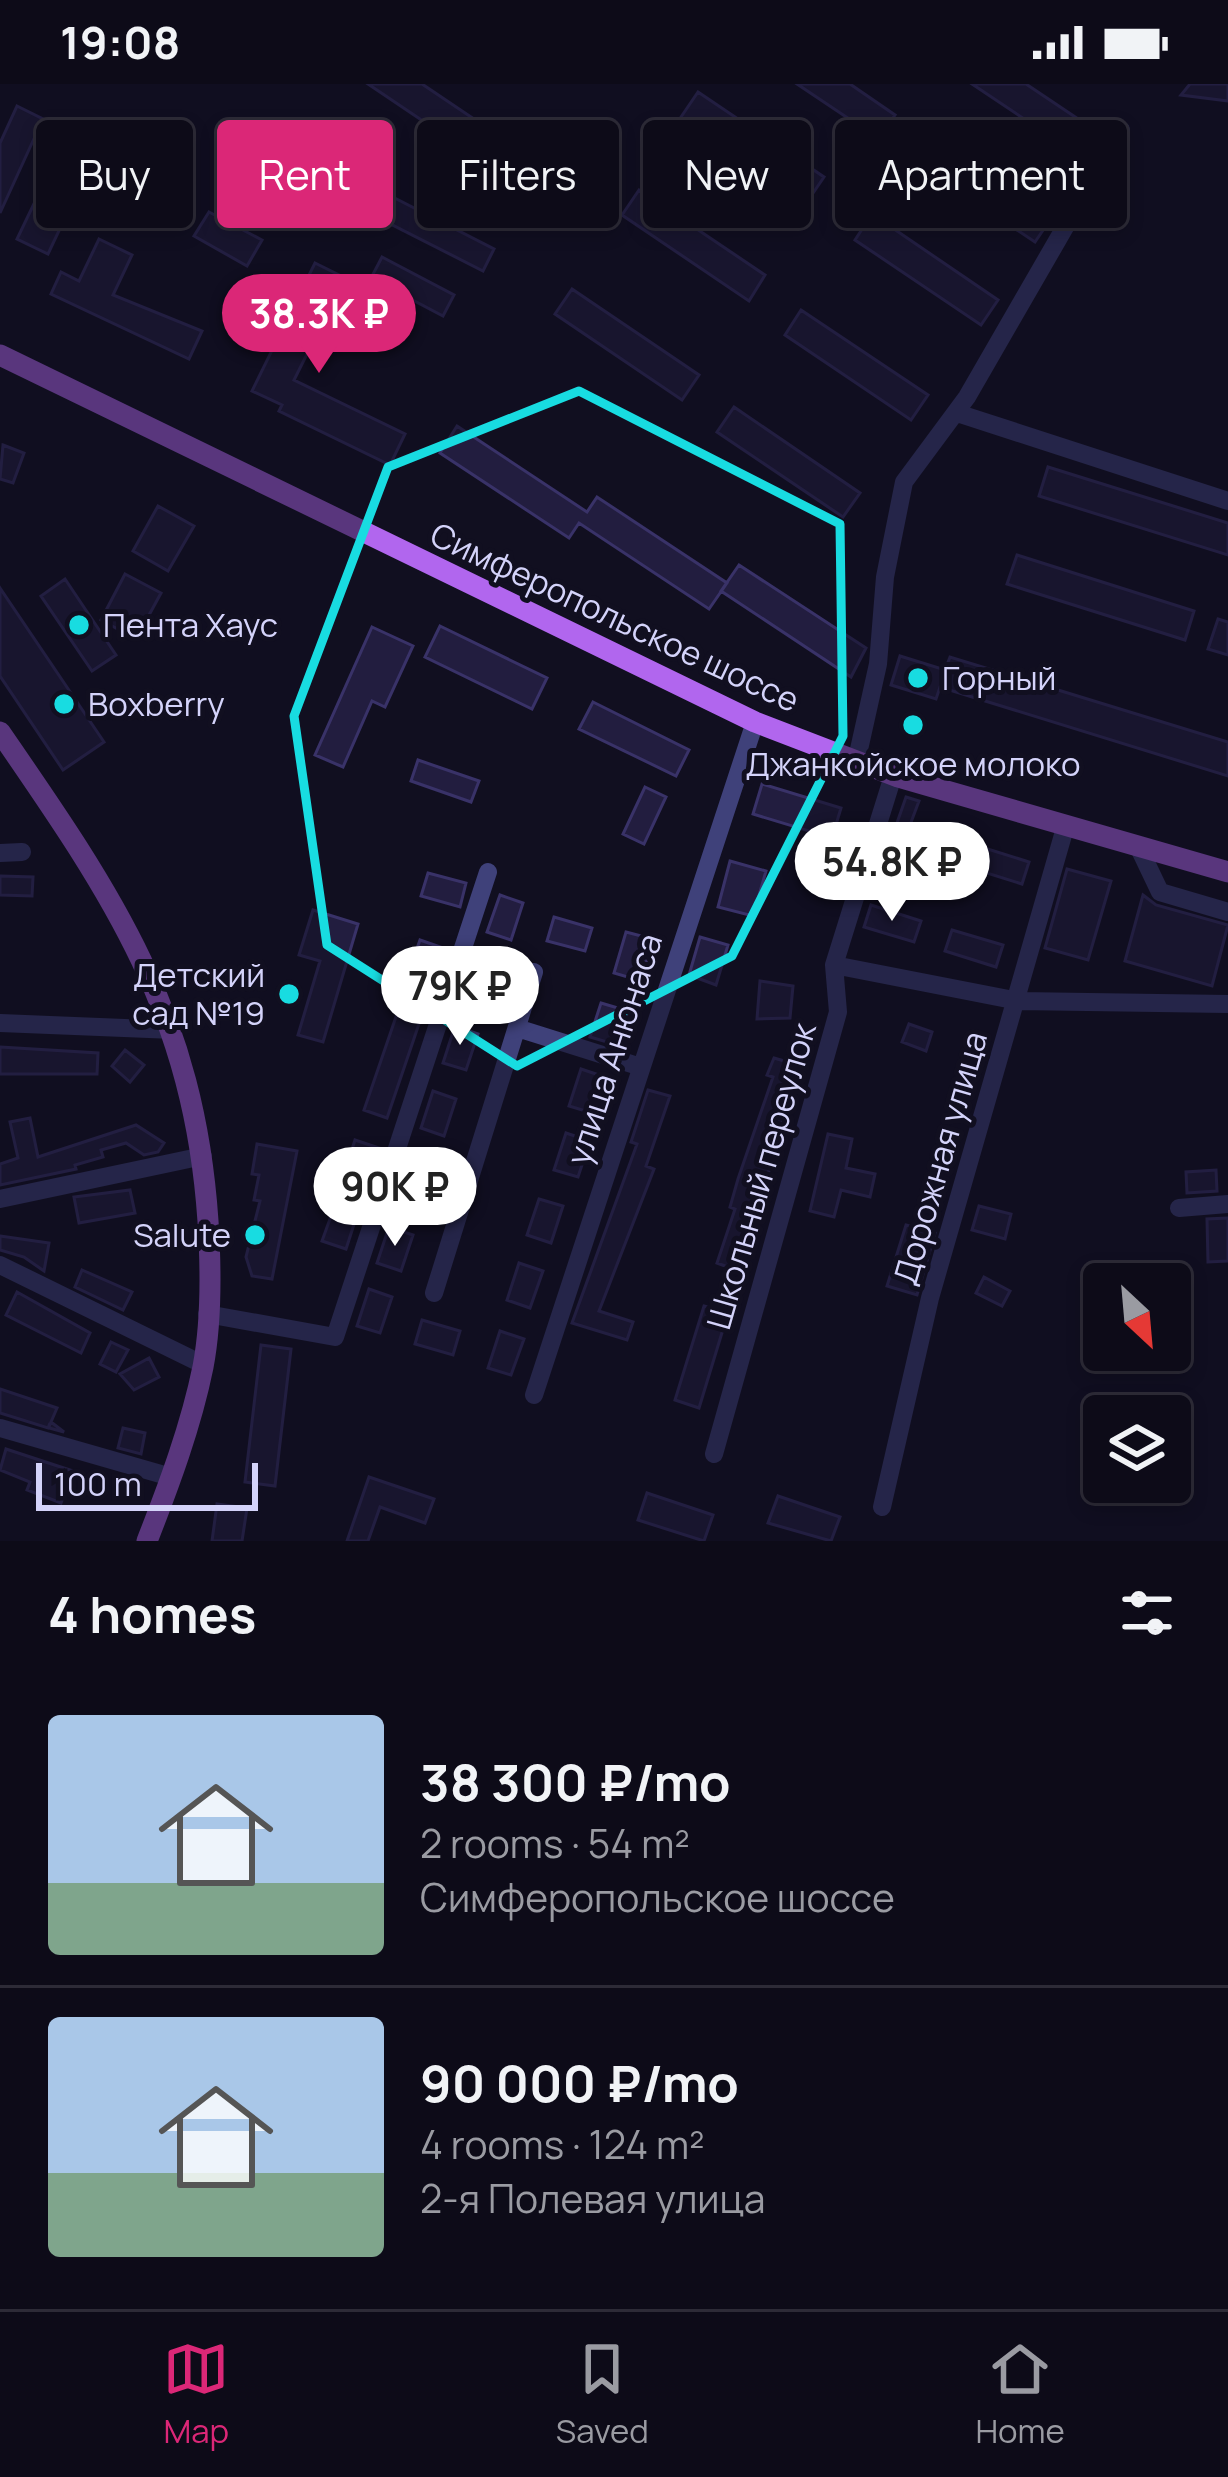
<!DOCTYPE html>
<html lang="en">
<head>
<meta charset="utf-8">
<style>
  :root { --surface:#0d0b18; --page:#1b1925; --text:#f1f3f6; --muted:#9a9ba2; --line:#2d2b37; --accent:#db2777 }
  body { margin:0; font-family:Manrope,sans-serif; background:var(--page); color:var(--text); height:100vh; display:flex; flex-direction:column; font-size:45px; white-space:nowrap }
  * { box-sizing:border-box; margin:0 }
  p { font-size:39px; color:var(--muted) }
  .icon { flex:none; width:66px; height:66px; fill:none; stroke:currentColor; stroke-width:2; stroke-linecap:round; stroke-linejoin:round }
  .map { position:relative; height:1457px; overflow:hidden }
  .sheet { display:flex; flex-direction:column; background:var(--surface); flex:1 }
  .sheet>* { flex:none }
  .guide { position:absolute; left:36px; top:36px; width:1158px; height:108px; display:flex; gap:24px }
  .needle { width:78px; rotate:154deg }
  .controls { position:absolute; left:1083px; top:1179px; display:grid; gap:24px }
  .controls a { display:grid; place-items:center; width:108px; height:108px; border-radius:12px; background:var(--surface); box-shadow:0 6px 18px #0003,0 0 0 3px var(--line); font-size:60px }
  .scale { position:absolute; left:36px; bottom:30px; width:222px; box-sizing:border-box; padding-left:12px; border:6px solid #d4d3fa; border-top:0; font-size:33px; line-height:42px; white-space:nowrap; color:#d4d3fa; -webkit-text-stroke:9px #110f20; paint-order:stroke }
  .price { position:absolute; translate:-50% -102px; padding:0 27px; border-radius:42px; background:#fff; color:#222; font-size:39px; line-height:78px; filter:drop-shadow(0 3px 6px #0008) }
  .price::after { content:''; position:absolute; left:50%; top:72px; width:36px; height:27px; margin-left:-18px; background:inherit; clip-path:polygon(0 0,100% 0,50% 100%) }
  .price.current { background:var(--accent); color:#fff }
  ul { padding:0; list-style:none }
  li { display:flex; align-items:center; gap:36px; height:300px; padding:0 48px }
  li+li { border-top:3px solid var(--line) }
  li span { display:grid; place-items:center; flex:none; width:336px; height:240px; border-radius:12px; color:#555 }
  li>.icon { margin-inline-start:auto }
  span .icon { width:144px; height:144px; fill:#fffc; stroke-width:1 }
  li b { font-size:51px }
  h2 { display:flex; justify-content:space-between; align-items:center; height:144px; padding:0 48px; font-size:51px }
  .pill { padding:0 42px; border-radius:12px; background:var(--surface); box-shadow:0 6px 18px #0003,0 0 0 3px var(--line); font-size:42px; line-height:108px }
  .pill.current { background:var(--accent); color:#fff }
  .status { display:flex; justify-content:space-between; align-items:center; height:84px; padding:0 60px; background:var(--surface); direction:ltr }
  .status svg { height:33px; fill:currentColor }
  .tabs { display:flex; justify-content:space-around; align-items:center; height:168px; border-top:3px solid var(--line); background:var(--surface); font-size:33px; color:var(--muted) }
  .tabs a { display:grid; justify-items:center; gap:6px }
  .tabs .current { color:var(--accent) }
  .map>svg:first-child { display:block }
  .building { fill:#221d3f; stroke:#393268; stroke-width:3 }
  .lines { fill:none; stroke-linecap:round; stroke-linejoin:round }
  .minor { stroke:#3f417a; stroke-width:18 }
  .major { stroke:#b166ee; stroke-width:21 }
  .marked { fill:none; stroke:#18dce1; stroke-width:9; stroke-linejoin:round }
  .poi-dot { fill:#18dce1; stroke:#110f20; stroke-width:4.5 }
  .labels { text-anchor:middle; stroke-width:10; stroke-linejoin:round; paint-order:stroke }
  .street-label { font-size:33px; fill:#d4d3fa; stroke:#110f20 }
  .poi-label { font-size:33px; fill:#d4d3fa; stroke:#110f20; text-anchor:start }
</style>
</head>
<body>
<div class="status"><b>19:08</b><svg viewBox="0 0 49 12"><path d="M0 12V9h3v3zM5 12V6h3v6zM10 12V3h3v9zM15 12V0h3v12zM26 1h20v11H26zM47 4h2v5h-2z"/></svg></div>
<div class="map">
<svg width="1228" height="1457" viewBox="0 0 1228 1457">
  <rect width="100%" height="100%" fill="#110f20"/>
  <path class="building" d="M368,0H422L526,70L509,95Z
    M797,0H850L895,31L879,55Z
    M972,0H1026L1102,51L1087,77Z
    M1190,0H1228V17L1181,11Z
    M698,8L824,93L807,118L681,33Z
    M17,22L43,35L0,129V59Z
    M925,48L1052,133L1035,158L908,73Z
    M42,103L73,117L48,170L17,155Z
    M379,106L494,165L483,187L367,128Z
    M639,106L765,191L749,217L622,131Z
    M209,128L262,156L247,182L194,152Z
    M872,130L998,216L981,241L855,156Z
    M99,155L132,171L113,211L202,247L189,275L51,210L61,188L79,197Z
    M382,173L454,211L443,232L371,194Z
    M315,179L345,194L294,296L405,350L390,381L279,327L282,321L252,307Z
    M572,205L699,291L682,316L555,230Z
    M801,226L928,311L911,336L785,251Z
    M734,323L860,409L843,433L717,348Z
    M457,342L587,428L597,413L727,499L709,525L579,439L569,454L440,369Z
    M3,361L24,369L13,399L0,395Z
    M1048,383L1228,439V471L1039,412Z
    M158,422L194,442L168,487L133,467Z
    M1017,471L1194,527L1185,556L1007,500Z
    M739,481L866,564L851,593L721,507Z
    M125,490L161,509L136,555L101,536Z
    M65,495L116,571L92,587L41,512Z
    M0,504L104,658L63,686L0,592Z
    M1218,535L1228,538V571L1208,565Z
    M440,542L547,594L532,625L425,573Z
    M372,543L413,562L385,623L372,617L343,683L315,671Z
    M900,572L945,586L950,573L1228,658V692L940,603L936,615L891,601Z
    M593,618L689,666L676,692L579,645Z
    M418,676L479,697L471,718L411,697Z
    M762,700L841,724L832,754L753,730Z
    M645,703L666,713L644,760L623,750Z
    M906,713L919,717L910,741L947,752L941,774L890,759Z
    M978,762L1029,778L1022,800L971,784Z
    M730,777L766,787L753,832L718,823Z
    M1067,785L1111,797L1088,876L1045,864Z
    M428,789L466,799L460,823L421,812Z
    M0,792L33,793L32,812L0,811Z
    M500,811L523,819L511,856L487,848Z
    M1143,811L1156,821L1228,841L1212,902L1125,877Z
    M871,821L921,837L914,858L864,843Z
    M313,826L358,840L323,958L298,951L320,877L299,871Z
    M554,833L592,844L585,867L547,857Z
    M952,846L1003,861L996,883L945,867Z
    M626,848L653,855L641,897L614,889Z
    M700,853L728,861L716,901L689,891Z
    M420,856L443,864L431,900L407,893Z
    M476,876L499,884L487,920L464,913Z
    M760,897L793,902L790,934L757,935Z
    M601,919L628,927L617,961L590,953Z
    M399,924L422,931L387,1034L364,1026Z
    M909,940L932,948L926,967L902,958Z
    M455,942L478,950L466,986L443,979Z
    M0,963L98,969L97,990H0Z
    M125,966L144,981L130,998L112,982Z
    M774,974L798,981L741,1188L717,1179L735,1125L730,1123L738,1095L773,993L767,991Z
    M581,985L605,993L592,1029L569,1022Z
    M648,1006L670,1012L646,1082L654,1085L599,1227L633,1238L627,1256L572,1239L637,1060L631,1058Z
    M433,1007L456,1015L444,1052L421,1044Z
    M30,1034L38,1073L136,1041L164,1059L158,1068L144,1071L126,1059L101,1066L103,1073L75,1081L76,1085L0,1101V1080L18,1074L10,1038Z
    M566,1049L590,1057L578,1093L554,1086Z
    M828,1050L852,1055L846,1084L875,1090L870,1113L841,1106L834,1133L810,1127Z
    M355,1056L379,1064L367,1101L343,1093Z
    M257,1060L297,1067L272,1195L252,1192L246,1173L260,1117L254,1116L259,1091L252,1090Z
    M410,1075L434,1083L421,1120L398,1112Z
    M1216,1086L1217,1107L1187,1109L1186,1088Z
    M130,1106L135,1129L79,1139L74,1113Z
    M539,1115L563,1122L551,1159L527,1151Z
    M335,1121L358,1128L346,1165L322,1157Z
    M979,1122L1011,1130L1005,1155L972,1146Z
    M1228,1134V1177L1208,1178L1207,1135Z
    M906,1141L935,1149L917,1211L887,1202Z
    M389,1143L413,1151L401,1187L377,1179Z
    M0,1152L49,1159L44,1187L24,1173L0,1166Z
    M519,1179L543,1187L530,1224L507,1216Z
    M82,1186L132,1208L123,1226L75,1203Z
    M984,1193L1010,1207L1002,1222L976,1209Z
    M369,1205L392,1213L380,1249L357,1242Z
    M17,1208L90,1249L81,1269L6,1231Z
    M704,1222L728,1229L699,1324L675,1316Z
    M422,1236L460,1247L453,1271L415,1260Z
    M500,1247L524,1255L511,1291L488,1284Z
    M111,1258L128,1266L116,1288L100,1280Z
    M261,1261L291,1265L275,1402L245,1398Z
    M149,1274L159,1293L134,1306L120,1290Z
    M0,1305L57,1324L51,1338L64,1348L49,1344L50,1339L48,1344L0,1329Z
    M123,1344L145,1349L141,1370L118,1364Z
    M6,1365L73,1387L61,1419L27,1406L30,1398L0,1386Z
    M369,1393L434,1415L425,1439L380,1423L368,1457H347Z
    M647,1409L713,1431L704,1457L638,1436Z
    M778,1412L840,1433L831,1457L768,1439Z
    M217,1420L247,1424L242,1457H212Z"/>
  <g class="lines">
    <path class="minor" d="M957,329L1228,417
      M856,679L878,580L885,493L904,398L967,313L1121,46
      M1139,764L1160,808L1228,828
      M0,769L22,768
      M834,881L1018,917L1228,920
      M0,939L174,946
      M517,944L641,983
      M0,1115L203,1072
      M1179,1124L1228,1120
      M0,1181L204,1281
      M434,1209L534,888
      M207,1230L335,1253L488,788
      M534,1311L755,638
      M0,1344L171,1393
      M714,1370L838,928L834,881L893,692
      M882,1423L930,1214L1065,744"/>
    <path class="major" d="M0,271L755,638L898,693L1228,788
      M0,648C114,813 194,930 208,1137C211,1184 212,1236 203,1283C191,1342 169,1401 147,1457"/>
  </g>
  <path d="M0 0H1228V1457H0ZM579,307L840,440L843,652L732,872L517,982L327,861L294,632L388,383Z" fill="#110f20" fill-opacity=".55" fill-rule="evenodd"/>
  <path class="marked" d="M579,307L840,440L843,652L732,872L517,982L327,861L294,632L388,383Z"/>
  <g class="poi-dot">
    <circle cx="79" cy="541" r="12"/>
    <circle cx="918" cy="594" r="12"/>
    <circle cx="64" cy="620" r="12"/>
    <circle cx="913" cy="641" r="12"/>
    <circle cx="289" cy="910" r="12"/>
    <circle cx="255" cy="1151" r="12"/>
  </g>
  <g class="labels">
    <g class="street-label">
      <text transform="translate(615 533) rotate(25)" y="12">Симферопольское шоссе</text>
      <text transform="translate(614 965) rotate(-72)" y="12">улица Анюнаса</text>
      <text transform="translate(940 1074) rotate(-74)" y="12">Дорожная улица</text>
      <text transform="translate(761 1092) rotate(-74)" y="12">Школьный переулок</text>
    </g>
    <g class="poi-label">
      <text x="103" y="553">Пента Хаус</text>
      <text x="942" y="606">Горный</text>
      <text x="88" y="632">Boxberry</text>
      <text x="913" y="692" text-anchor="middle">Джанкойское молоко</text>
      <text x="265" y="903" text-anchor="end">Детский<tspan x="265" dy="38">сад №19</tspan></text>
      <text x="231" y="1163" text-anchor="end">Salute</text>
    </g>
  </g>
</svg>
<div class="controls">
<a><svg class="needle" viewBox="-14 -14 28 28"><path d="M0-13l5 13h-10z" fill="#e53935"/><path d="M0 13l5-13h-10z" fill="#9a9ba2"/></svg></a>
<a><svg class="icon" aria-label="layers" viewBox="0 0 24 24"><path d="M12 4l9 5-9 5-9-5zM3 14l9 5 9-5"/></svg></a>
</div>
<div class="scale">100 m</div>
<b class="price current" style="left:319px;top:292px">38.3K ₽</b>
<b class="price" style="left:892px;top:840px">54.8K ₽</b>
<b class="price" style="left:460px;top:964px">79K ₽</b>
<b class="price" style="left:395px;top:1165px">90K ₽</b>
<div class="guide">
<a class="pill">Buy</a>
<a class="pill current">Rent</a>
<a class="pill">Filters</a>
<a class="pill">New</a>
<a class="pill">Apartment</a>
</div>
</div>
<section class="sheet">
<h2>4 homes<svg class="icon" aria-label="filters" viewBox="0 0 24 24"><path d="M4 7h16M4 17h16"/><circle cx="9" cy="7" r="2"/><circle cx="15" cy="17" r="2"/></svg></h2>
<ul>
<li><span style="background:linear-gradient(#a9c7e8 70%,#7fa58c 0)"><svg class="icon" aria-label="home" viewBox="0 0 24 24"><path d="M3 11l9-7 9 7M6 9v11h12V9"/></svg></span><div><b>38 300 ₽/mo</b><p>2 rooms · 54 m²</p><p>Симферопольское шоссе</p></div></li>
<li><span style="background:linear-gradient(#a9c7e8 65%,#7fa58c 0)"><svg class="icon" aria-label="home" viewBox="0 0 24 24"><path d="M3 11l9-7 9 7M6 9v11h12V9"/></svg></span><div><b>90 000 ₽/mo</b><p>4 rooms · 124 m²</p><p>2-я Полевая улица</p></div></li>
</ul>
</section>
<nav class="tabs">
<a class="current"><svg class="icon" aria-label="map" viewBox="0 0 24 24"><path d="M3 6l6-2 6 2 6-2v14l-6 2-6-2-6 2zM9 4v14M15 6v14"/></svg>Map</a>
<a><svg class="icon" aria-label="saved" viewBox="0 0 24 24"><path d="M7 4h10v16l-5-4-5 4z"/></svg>Saved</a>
<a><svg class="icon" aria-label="home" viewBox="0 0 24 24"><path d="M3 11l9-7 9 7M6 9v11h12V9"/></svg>Home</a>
</nav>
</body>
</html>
